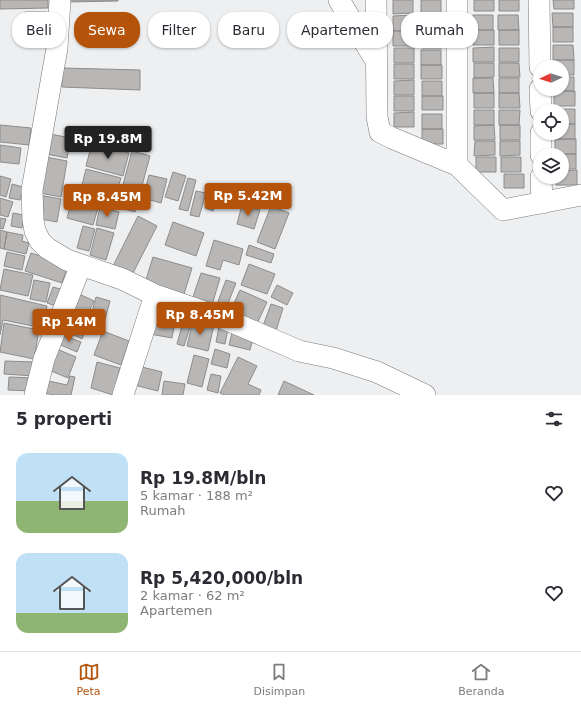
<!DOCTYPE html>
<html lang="id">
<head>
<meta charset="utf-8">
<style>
  :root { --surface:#fff; --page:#f7f7f7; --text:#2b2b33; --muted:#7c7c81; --line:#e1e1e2; --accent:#b45309 }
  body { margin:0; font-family:"DejaVu Sans",sans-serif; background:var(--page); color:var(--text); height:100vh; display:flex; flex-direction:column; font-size:15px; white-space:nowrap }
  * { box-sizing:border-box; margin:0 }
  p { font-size:13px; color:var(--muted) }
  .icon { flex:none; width:22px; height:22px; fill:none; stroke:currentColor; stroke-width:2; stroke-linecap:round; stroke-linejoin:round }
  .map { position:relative; height:395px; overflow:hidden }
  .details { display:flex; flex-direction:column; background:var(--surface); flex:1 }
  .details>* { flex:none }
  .banner { position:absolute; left:12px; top:12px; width:557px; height:36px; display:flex; gap:8px }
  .needle { width:26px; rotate:266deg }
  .buttons { position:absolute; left:533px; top:60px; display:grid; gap:8px }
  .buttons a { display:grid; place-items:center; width:36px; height:36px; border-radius:50%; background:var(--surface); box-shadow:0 1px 3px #0004; font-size:20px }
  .price { position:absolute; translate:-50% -34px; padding:0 9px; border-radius:4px; background:var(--accent); color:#fff; font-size:13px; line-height:26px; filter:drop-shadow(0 1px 2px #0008) }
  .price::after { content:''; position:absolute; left:50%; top:24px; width:12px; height:9px; margin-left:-6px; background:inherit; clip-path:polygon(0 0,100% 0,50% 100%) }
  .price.active { background:#222; color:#fff }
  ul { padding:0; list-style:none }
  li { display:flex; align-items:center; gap:12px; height:100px; padding:0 16px }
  li span { display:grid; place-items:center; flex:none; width:112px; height:80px; border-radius:12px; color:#555 }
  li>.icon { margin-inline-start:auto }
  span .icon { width:48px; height:48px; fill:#fffc; stroke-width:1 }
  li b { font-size:17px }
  h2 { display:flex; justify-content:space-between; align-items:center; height:48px; padding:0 16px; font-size:17px }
  .pill { padding:0 14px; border-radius:16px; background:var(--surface); box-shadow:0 1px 3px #0004; font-size:14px; line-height:36px }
  .pill.active { background:var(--accent); color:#fff }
  .tab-bar { display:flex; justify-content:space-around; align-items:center; height:56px; border-top:1px solid var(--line); background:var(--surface); font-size:11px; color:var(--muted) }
  .tab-bar a { display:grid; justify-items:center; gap:2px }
  .tab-bar .active { color:var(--accent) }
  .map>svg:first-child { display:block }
  .building { fill:#b9b7b5; stroke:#8e8c8b }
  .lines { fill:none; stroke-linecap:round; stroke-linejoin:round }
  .street-casing { stroke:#78797b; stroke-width:22 }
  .street { stroke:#fff; stroke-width:21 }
</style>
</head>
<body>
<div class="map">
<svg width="581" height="395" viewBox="0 0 581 395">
  <rect width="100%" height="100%" fill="#eeeff1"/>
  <path class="building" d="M0,0H48V8L0,9Z
    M68,0H118V1L68,2Z
    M393,0H413V13L393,14Z
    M421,0H441V13H421Z
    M474,0H494V11H474Z
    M499,0H519V11H499Z
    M553,0H574V9H554Z
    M25,12H47V31L25,32Z
    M552,13H573V27H553Z
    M413,15L414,30L393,31V16Z
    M473,15H493V30H473Z
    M498,15H518L519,30H498Z
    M421,18H442V33H422Z
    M553,27H573V42H553Z
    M473,30H494V45H473Z
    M499,30H519V45H499Z
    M393,31H413L414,46H393Z
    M422,33H442V48H422Z
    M553,45H573L574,60H553Z
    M494,47V62H473V48Z
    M394,48H414V63H394Z
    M499,48H519V62H499Z
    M421,50H441V65H421Z
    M553,60H574V75H562V67H554Z
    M474,63H494V77L474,78Z
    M499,63H519L520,77H499Z
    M394,64H414V79H394Z
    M421,65H442V79H421Z
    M62,68L140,70V90L62,87Z
    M562,77H574V91H554V89H562Z
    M473,78H493L494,93H473Z
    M499,78H519V93H499Z
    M414,80V95H394V81Z
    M422,81H442V96H422Z
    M554,91H575V106H554Z
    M474,93H494V108H474Z
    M499,93H519L520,108H499Z
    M394,96H414V111H394Z
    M422,96H443V110H422Z
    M554,109H575V124H562V111H554Z
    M474,110H494V125H474Z
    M499,110H520L519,125H499Z
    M414,112V127H394V113Z
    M422,114H442V129H422Z
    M562,124H575V139H555V133H562Z
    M0,125L31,128L29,145L0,142Z
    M494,125L495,140H474V126Z
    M500,125H520V140H500Z
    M422,129H443V144H422Z
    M45,133L71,138L67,158L41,153Z
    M555,139H576V154H555Z
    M475,141H495V155L474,156Z
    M500,141H520V155L500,156Z
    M92,143L129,153L123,176L86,166Z
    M0,145L21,148L19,164L0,162Z
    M132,151L150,156L135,212L117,207Z
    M556,154H576V169H562V155Z
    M41,156L67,161L61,197L35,192Z
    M476,157H496V172H476Z
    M501,157H521V172H501Z
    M86,169L121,178L116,194L82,185Z
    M577,170V185H556V177H562V171Z
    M173,172L186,176L178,201L165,197Z
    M504,174H524V188H504Z
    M149,175L167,179L161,203L143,198Z
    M0,176L11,179L6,197L0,195Z
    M188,178L196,180L188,211L179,209Z
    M12,184L23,187L20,200L9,198Z
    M82,185L116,194L113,208L78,199Z
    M196,191L206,193L199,217L190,215Z
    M211,194L218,196L213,211L205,208Z
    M39,195L61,199L57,222L35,218Z
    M0,198L13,202L8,217L0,215Z
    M72,201L98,208L93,225L67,218Z
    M242,205L260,210L254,229L237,224Z
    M271,206L289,213L275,249L257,242Z
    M100,207L119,212L115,229L96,225Z
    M13,213L24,215L22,228L11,226Z
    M138,216L157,226L132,275L113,266Z
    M0,218L6,219L3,229L0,228Z
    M173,222L204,233L196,256L165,245Z
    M83,226L95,229L89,251L77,248Z
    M97,228L114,233L106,260L90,255Z
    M0,230L7,232L4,249L0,248Z
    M7,232L23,235L22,241L29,243L26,254L4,249Z
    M214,240L243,249L239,265L223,260L220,270L206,266Z
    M249,245L274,254L271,263L246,255Z
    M7,252L25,256L22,270L4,266Z
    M31,253L68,265L62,283L25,271Z
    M153,257L192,268L184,294L145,283Z
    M249,264L275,274L267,294L241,285Z
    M4,269L33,275L28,296L0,290Z
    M201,273L220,278L212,305L192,300Z
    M34,280L50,283L46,302L30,299Z
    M226,280L236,283L225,311L216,307Z
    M277,285L293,293L287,305L271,297Z
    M53,287L64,290L59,307L47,303Z
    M240,290L267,302L256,326L229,314Z
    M77,293L94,301L83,323L66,315Z
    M0,295L47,306L43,328L3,320L0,335Z
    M96,297L110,301L103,327L89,323Z
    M271,304L283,308L276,331L263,326Z
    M152,318L175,321L172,338L150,334Z
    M67,320L86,329L82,339L62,329Z
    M193,320L214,325L208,351L187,346Z
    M183,322L191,324L184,346L177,344Z
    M4,323L39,330L34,359L0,352Z
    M219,327L228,329L225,344L216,342Z
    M103,331L129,341L121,365L94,355Z
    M232,333L253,338L250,350L229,345Z
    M60,334L81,342L77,352L56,343Z
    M52,347L76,357L68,378L44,368Z
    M215,349L230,354L227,368L211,364Z
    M194,355L209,359L202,387L187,383Z
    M238,357L257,366L248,384L261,390L259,395H224L220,393Z
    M5,361L35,362L34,376L4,374Z
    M97,362L120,368L113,395L91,388Z
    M138,366L162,372L158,391L134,385Z
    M211,374L221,376L218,393L207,390Z
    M70,376L75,377L71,395H53L41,392L44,380L67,385Z
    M9,377L35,378L34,391L8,390Z
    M164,381L185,384L183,395H162Z
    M284,381L314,395H278Z"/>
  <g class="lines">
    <g class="street-casing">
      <path id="street" d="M60,0L57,48L32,190L33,220L35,231L40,241L47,248L67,260L122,279L155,295L225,319L299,351L333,358L377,372L425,395
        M339,0L376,61
        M376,0L377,117L380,132L392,138L457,165L503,210L581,195
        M457,0V165
        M539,0L540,67
        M540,89L541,111
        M541,133V155
        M541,177L542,203
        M35,395L44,359L81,265
        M123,395L155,295"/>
    </g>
    <use href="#street" class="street"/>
  </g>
</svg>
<div class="buttons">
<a><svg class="needle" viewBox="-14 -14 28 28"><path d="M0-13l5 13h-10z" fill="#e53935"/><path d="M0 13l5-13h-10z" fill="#7c7c81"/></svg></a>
<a><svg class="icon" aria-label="locate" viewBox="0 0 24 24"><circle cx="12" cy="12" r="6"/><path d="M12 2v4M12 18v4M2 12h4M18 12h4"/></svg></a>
<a><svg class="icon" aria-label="layers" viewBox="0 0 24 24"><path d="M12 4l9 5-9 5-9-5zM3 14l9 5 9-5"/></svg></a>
</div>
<b class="price active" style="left:108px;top:160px">Rp 19.8M</b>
<b class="price" style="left:248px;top:217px">Rp 5.42M</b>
<b class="price" style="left:107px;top:218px">Rp 8.45M</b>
<b class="price" style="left:200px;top:336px">Rp 8.45M</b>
<b class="price" style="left:69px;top:343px">Rp 14M</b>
<div class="banner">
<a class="pill">Beli</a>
<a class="pill active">Sewa</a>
<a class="pill">Filter</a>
<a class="pill">Baru</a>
<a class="pill">Apartemen</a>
<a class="pill">Rumah</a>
</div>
</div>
<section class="details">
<h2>5 properti<svg class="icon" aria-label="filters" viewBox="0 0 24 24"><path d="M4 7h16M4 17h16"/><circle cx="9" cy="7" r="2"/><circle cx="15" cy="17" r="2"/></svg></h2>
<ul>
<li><span style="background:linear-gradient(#bfe0f5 60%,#8fb573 0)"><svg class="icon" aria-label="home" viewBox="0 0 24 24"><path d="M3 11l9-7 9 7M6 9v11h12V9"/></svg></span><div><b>Rp 19.8M/bln</b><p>5 kamar · 188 m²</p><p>Rumah</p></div><svg class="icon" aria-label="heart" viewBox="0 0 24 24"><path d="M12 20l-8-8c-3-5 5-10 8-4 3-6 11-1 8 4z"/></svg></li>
<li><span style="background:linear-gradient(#bfe0f5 75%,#8fb573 0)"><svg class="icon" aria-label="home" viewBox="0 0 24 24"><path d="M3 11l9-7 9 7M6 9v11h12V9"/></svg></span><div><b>Rp 5,420,000/bln</b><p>2 kamar · 62 m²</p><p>Apartemen</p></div><svg class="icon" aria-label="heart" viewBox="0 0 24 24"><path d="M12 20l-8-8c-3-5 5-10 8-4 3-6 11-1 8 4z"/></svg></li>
</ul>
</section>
<nav class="tab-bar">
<a class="active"><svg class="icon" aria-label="map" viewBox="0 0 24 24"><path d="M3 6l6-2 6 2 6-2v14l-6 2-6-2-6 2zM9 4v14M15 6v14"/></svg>Peta</a>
<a><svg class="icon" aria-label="saved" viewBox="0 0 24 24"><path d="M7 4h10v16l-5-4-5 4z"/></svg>Disimpan</a>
<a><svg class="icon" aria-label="home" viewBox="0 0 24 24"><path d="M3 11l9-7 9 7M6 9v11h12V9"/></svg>Beranda</a>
</nav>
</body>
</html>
